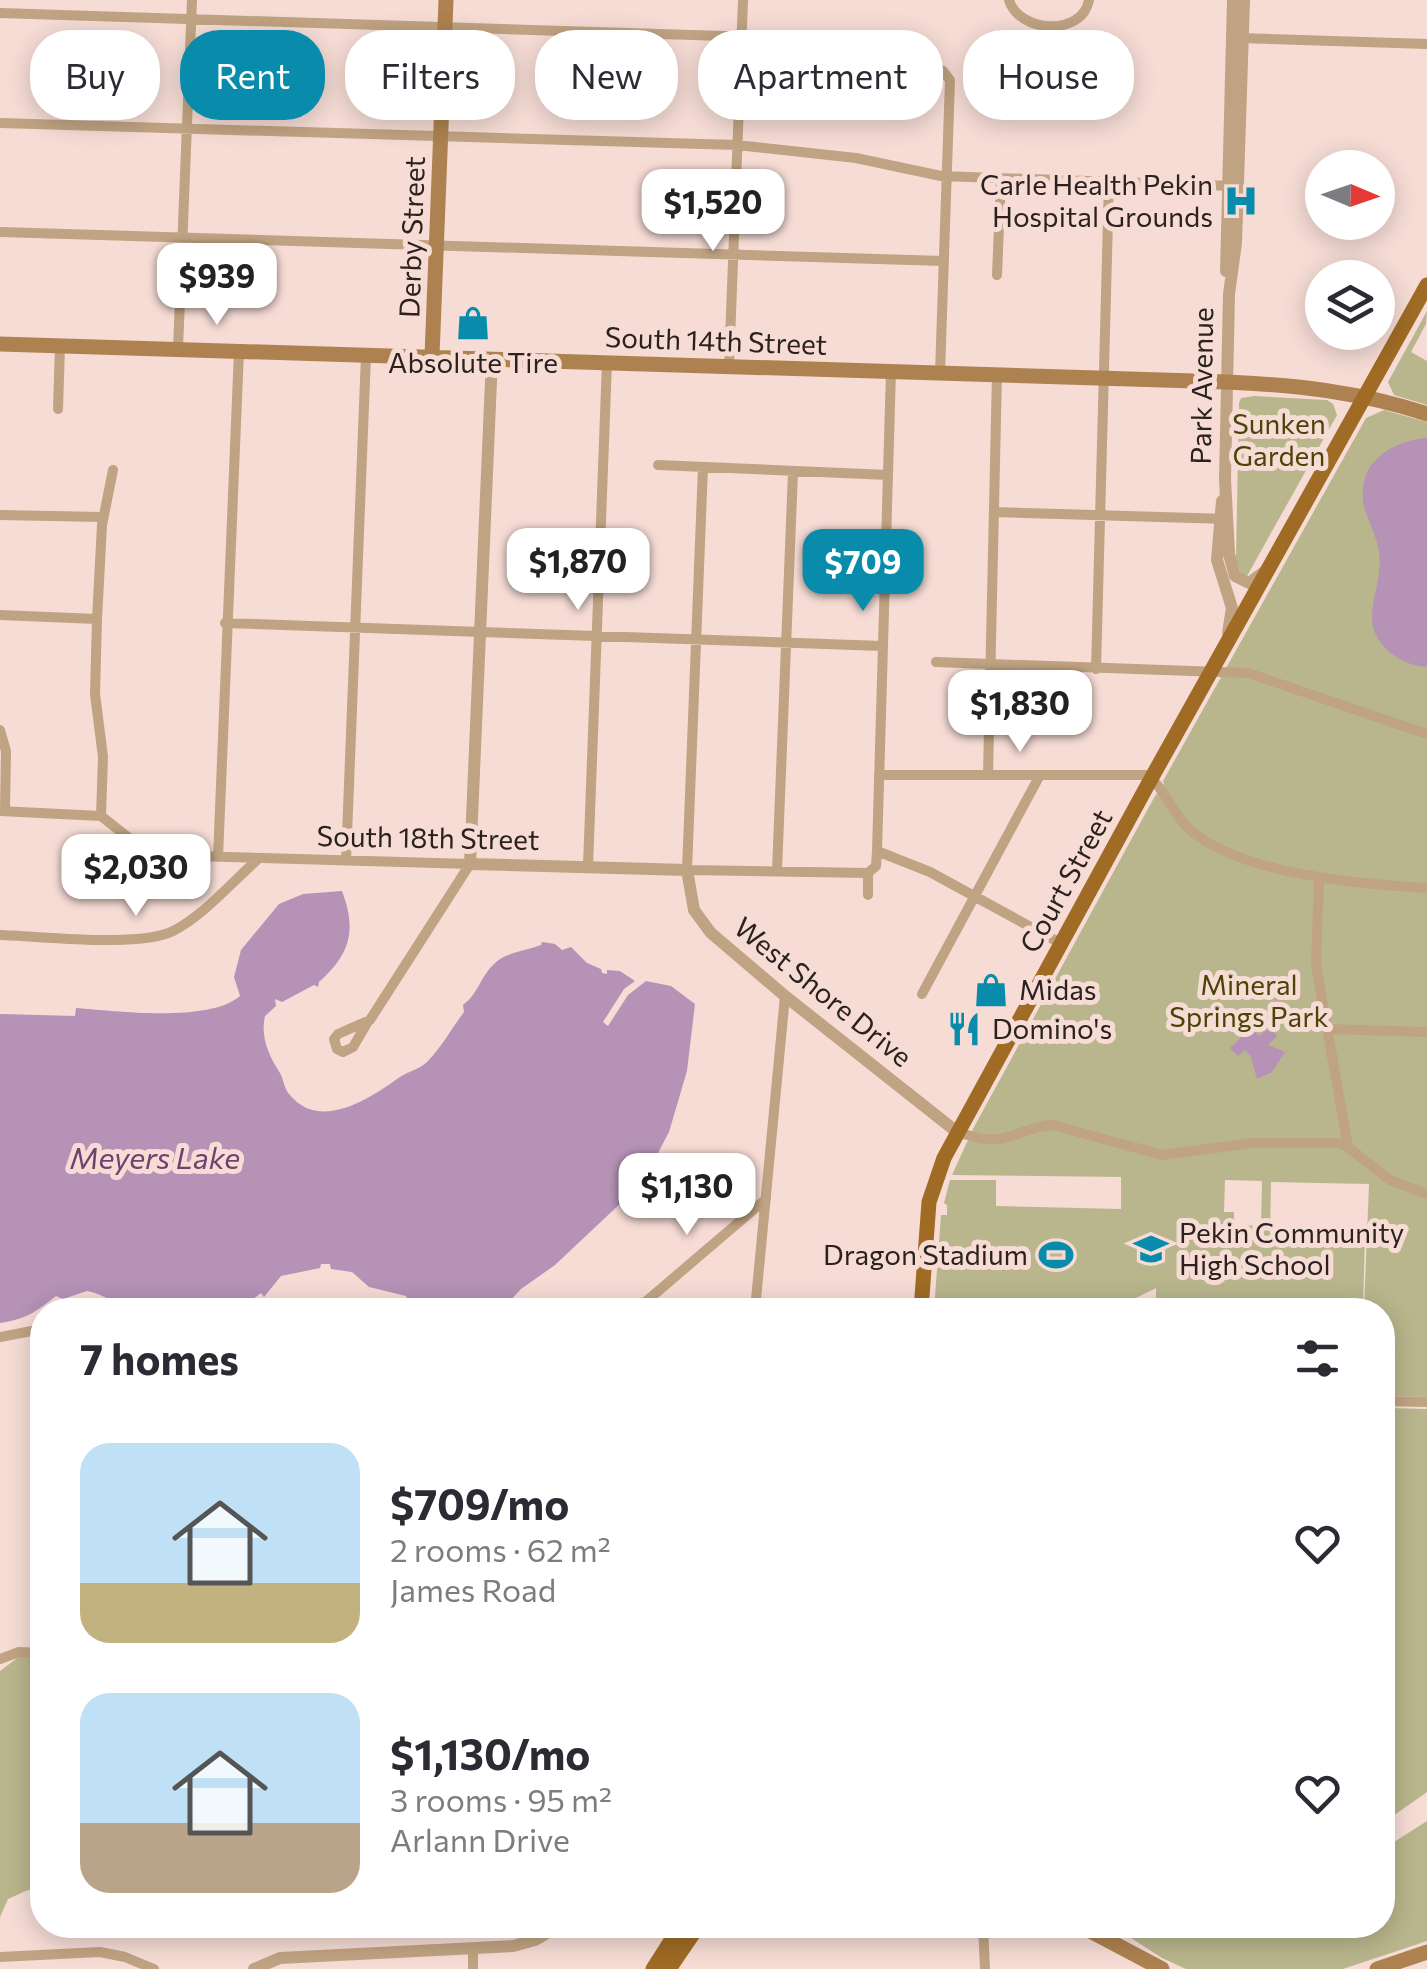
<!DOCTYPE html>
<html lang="en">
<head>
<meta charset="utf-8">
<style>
  :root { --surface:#fff; --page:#f2f2f3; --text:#2b2b33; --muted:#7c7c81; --accent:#098cac }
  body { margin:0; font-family:Commissioner,sans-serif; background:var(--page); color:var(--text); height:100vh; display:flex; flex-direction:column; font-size:38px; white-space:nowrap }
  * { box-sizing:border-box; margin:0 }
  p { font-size:32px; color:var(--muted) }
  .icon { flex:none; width:55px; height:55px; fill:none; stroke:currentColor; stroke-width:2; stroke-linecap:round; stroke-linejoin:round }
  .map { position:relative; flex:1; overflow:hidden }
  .drawer { position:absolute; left:30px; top:1298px; width:1365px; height:640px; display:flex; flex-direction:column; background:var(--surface); border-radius:40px; box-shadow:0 5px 25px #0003 }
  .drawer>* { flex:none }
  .guide { position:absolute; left:30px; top:30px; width:1368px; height:90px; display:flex; gap:20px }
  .needle { width:65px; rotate:92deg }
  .controls { position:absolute; left:1305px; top:150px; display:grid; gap:20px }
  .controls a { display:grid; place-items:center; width:90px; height:90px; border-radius:50%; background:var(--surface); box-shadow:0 5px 25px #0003; font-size:50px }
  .price { position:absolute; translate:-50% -85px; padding:0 22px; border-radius:20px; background:#fff; color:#222; font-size:32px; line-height:65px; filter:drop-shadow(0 2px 5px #0008) }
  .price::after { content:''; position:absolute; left:50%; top:60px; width:30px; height:22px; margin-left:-15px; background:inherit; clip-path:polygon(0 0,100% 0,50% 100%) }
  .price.selected { background:var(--accent); color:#fff }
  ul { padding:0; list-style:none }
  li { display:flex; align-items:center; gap:30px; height:250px; padding:0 50px }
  li span { display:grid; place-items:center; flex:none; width:280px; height:200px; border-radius:30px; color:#555 }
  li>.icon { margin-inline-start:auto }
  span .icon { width:120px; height:120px; fill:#fffc; stroke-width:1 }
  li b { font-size:42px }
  h2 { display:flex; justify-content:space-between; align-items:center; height:120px; padding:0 50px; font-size:42px }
  .tag { padding:0 35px; border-radius:40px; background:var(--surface); box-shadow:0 5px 25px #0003; font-size:35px; line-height:90px }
  .tag.selected { background:var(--accent); color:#fff }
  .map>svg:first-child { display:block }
  .green { fill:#b9b68d; fill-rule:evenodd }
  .water { fill:#b592b6 }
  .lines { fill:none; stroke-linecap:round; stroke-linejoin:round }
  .minor { stroke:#c0a382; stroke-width:10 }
  .tertiary { stroke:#c0a382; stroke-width:12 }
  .secondary { stroke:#ad8250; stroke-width:15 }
  .primary { stroke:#9f6b25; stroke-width:15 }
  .labels { text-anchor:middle; stroke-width:10; stroke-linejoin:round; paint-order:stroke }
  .poi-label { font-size:28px; fill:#2b221f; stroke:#f6dcd5; text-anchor:start }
  .street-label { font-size:28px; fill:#2b221f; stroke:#f6dcd5 }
  .park-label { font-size:28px; fill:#494407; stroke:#f6dcd5 }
  .water-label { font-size:30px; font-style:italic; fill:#704171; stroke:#f6dcd5 }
</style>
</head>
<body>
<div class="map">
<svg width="1427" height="1969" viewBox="0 0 1427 1969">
  <rect width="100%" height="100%" fill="#f6dcd5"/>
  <path class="green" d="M1427,311L1426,324L1411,352L1427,361V405L1394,395L1388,382Z
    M1254,396L1327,400L1333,404L1337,415L1247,576L1241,574L1236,559L1239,403L1241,398Z
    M1384,410L1427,422V1397L1383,1396L1382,1310H1364L1369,1184L1271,1182L1270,1233L1365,1235L1363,1310H1156V1288L1130,1301L993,1298L992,1310H934L941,1215H947V1205L944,1203L950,1180H996V1206L1121,1209V1177L952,1175L974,1127L1155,796L1164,784L1163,781L1366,418ZM1225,1180L1262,1181L1261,1226L1234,1225V1212H1224Z
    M1388,1408L1427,1409V1792L1383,1823V1413Z
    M20,1656L42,1657V1890H28L8,1899L0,1917V1671Z
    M1427,1821V1941L1343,1969H1186L1162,1958L1111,1925H1210L1233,1931L1244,1925H1382L1383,1849Z"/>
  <path class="water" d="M1427,438V667C1400,666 1369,643 1372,613C1374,591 1382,574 1379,552C1377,534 1365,518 1363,500C1359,460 1393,441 1427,438Z
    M342,891C357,931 350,954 319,982L318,987L314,985L282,1002L275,999L276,1006L265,1016C260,1036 269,1056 280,1073C284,1080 284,1088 289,1094C320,1133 372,1097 400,1077C409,1071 418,1070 427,1062C441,1048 452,1028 464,1012L463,1005C478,994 481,976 494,964C506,952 525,951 541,945L542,942L555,944L562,950L571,947L587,963L601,969L602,973L607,974V970L620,971L635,981L624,989L603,1022L608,1026L628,995L646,981L671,986L695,1004L687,1071L669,1132L646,1176L623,1201L555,1265L521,1289L508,1303L493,1310H412L406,1296L369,1287L352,1272L331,1269L330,1264H321L320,1268L281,1276L264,1297L261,1293L253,1299L254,1303C231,1313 164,1314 138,1310C119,1307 104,1294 87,1291L63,1299L56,1296C37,1311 27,1319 0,1323V1014L75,1016L76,1008C116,1011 209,1023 240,996L234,977L241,950L279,904L303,894Z
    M1270,1027L1277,1036L1268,1045L1285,1052L1272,1072L1257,1079L1251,1057L1245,1050L1238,1056L1230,1048L1251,1028L1259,1036Z"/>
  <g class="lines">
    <path class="minor" d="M1009,0C1019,33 1082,37 1089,0
      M0,13L878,41L943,71L950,80L940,373
      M1238,38L1427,44
      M0,123L737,145L856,158L941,176L1232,186
      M0,232L944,261
      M997,275L1001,179
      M178,349L192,0
      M729,366L743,0
      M58,409L60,346
      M658,465L888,475
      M703,467L687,870L868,873
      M994,512L1227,519
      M0,515L102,517
      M0,615L97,619
      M225,623L882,646
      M936,662L1248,673L1427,734
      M1096,669L1109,182
      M0,730L6,751L5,811
      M879,775H1148C1166,790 1173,815 1190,830C1244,875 1359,884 1427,888
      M988,775L997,374
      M0,811L101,816L143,849L158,855L470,864L370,1020L338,1034L334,1039L337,1049L343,1052L353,1047L367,1023
      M101,816L103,757L95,694L97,619L102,525L113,470
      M877,851L930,872L1060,943
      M218,857L239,351
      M346,860L366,355
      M588,866L607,362
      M777,871L793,472
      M868,873L876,866L877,851L891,371
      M1319,878L1316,965L1348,1147
      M868,895V873
      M0,935C41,936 139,948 173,931C204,915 231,883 257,860
      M922,994L1040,775
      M1326,1029L1427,1032
      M957,1132C971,1136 983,1141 998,1139C1017,1137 1033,1125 1053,1125L1162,1155L1252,1143H1339L1348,1147L1390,1180L1427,1194
      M636,1310L766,1199
      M755,1310L785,996
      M0,1337L42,1329
      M1382,1401L1427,1402
      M0,1659L19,1652L42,1653
      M983,1925L985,1969
      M473,1949V1969
      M0,1957L100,1952L125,1957L154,1969"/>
    <path class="tertiary" d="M1244,0L1236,243L1229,294L1225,479L1229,554L1235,576L1249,583L1264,572
      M1226,271L1233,0
      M492,358L470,864L687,870L694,910L711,933L785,996L957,1132
      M1222,501L1217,560L1232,608L1228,633
      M254,1969L280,1958L513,1946L535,1940L560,1925"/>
    <path class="secondary" d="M0,344L1227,382C1296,385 1361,392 1427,414
      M432,356L446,0
      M1079,1925L1162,1969
      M1377,1969L1427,1952"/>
    <path class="primary" d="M921,1310L929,1202L944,1158L1152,777L1427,285
      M653,1969L681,1925
      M669,1969L699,1925"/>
  </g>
  <defs>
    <g id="hospital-bare" transform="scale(2.7)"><path d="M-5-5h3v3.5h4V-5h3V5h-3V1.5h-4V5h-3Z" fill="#098cac" stroke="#f6dcd5" stroke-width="2.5" paint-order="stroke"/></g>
    <g id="shop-bare" transform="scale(2.7)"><path d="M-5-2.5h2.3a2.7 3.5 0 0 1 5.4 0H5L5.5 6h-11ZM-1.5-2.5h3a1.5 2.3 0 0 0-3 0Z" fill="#098cac" stroke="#f6dcd5" stroke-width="2.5" paint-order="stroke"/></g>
    <g id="restaurant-bare" transform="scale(2.7)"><path d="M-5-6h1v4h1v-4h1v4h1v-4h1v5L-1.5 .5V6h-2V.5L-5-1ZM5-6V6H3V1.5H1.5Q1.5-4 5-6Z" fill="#098cac" stroke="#f6dcd5" stroke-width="2.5" paint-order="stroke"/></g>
    <g id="school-bare" transform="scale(2.7)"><path d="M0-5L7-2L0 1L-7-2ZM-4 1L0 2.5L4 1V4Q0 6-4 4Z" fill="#098cac" stroke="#f6dcd5" stroke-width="2.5" paint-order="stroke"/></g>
    <g id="stadium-bare" transform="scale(2.7)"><path d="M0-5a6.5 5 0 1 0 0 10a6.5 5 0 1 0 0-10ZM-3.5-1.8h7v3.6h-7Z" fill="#098cac" stroke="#f6dcd5" stroke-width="2.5" paint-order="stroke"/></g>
  </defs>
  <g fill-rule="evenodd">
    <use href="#hospital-bare" x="1241" y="201"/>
    <use href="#shop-bare" x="473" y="323"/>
    <use href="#shop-bare" x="991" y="990"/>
    <use href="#restaurant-bare" x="964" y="1029"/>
    <use href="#school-bare" x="1151" y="1249"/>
    <use href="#stadium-bare" x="1056" y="1255"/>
  </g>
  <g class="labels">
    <g class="poi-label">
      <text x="1213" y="195" text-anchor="end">Carle Health Pekin<tspan x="1213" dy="32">Hospital Grounds</tspan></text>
      <text x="473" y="373" text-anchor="middle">Absolute Tire</text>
      <text x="1019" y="1000">Midas</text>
      <text x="992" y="1039">Domino's</text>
      <text x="1179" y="1243">Pekin Community<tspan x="1179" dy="32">High School</tspan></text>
      <text x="1028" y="1265" text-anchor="end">Dragon Stadium</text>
    </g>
    <g class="street-label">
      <text transform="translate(412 237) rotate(-88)" y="10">Derby Street</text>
      <text transform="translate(716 341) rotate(2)" y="10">South 14th Street</text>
      <text transform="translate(1202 386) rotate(-89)" y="10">Park Avenue</text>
      <text transform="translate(428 838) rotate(1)" y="10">South 18th Street</text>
      <text transform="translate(1066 881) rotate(-61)" y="10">Court Street</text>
      <text transform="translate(823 992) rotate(39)" y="10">West Shore Drive</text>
    </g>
    <g class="park-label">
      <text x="1279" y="434">Sunken<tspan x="1279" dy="32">Garden</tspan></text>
      <text x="1249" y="995">Mineral<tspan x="1249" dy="32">Springs Park</tspan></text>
    </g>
    <g class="water-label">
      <text x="155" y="1169">Meyers Lake</text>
    </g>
  </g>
</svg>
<div class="controls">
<a><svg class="needle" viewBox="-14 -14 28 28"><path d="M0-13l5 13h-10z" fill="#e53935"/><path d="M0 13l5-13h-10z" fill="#7c7c81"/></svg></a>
<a><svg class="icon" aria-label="layers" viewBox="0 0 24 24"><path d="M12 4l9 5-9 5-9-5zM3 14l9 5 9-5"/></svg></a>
</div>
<b class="price" style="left:713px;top:254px">$1,520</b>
<b class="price" style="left:217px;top:328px">$939</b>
<b class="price" style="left:578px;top:613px">$1,870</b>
<b class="price selected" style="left:863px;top:614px">$709</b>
<b class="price" style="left:1020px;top:755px">$1,830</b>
<b class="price" style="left:136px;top:919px">$2,030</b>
<b class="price" style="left:687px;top:1238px">$1,130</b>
<div class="guide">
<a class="tag">Buy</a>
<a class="tag selected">Rent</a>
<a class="tag">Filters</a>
<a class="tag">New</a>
<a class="tag">Apartment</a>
<a class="tag">House</a>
</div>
<section class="drawer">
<h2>7 homes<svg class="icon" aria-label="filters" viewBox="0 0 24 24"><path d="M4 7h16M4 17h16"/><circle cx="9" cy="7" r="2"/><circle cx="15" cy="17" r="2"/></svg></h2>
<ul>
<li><span style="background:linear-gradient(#bfe0f5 70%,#c2b280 0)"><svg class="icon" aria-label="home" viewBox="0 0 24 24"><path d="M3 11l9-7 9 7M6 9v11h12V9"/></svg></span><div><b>$709/mo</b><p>2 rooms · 62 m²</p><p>James Road</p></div><svg class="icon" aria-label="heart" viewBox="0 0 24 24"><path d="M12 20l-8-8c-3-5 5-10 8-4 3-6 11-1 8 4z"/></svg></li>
<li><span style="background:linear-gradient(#bfe0f5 65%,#b9a48a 0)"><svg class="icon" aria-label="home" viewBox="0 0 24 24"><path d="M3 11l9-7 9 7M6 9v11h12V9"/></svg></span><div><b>$1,130/mo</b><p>3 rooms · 95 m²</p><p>Arlann Drive</p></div><svg class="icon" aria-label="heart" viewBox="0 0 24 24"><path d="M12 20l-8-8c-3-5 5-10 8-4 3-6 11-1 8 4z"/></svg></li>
</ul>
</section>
</div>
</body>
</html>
